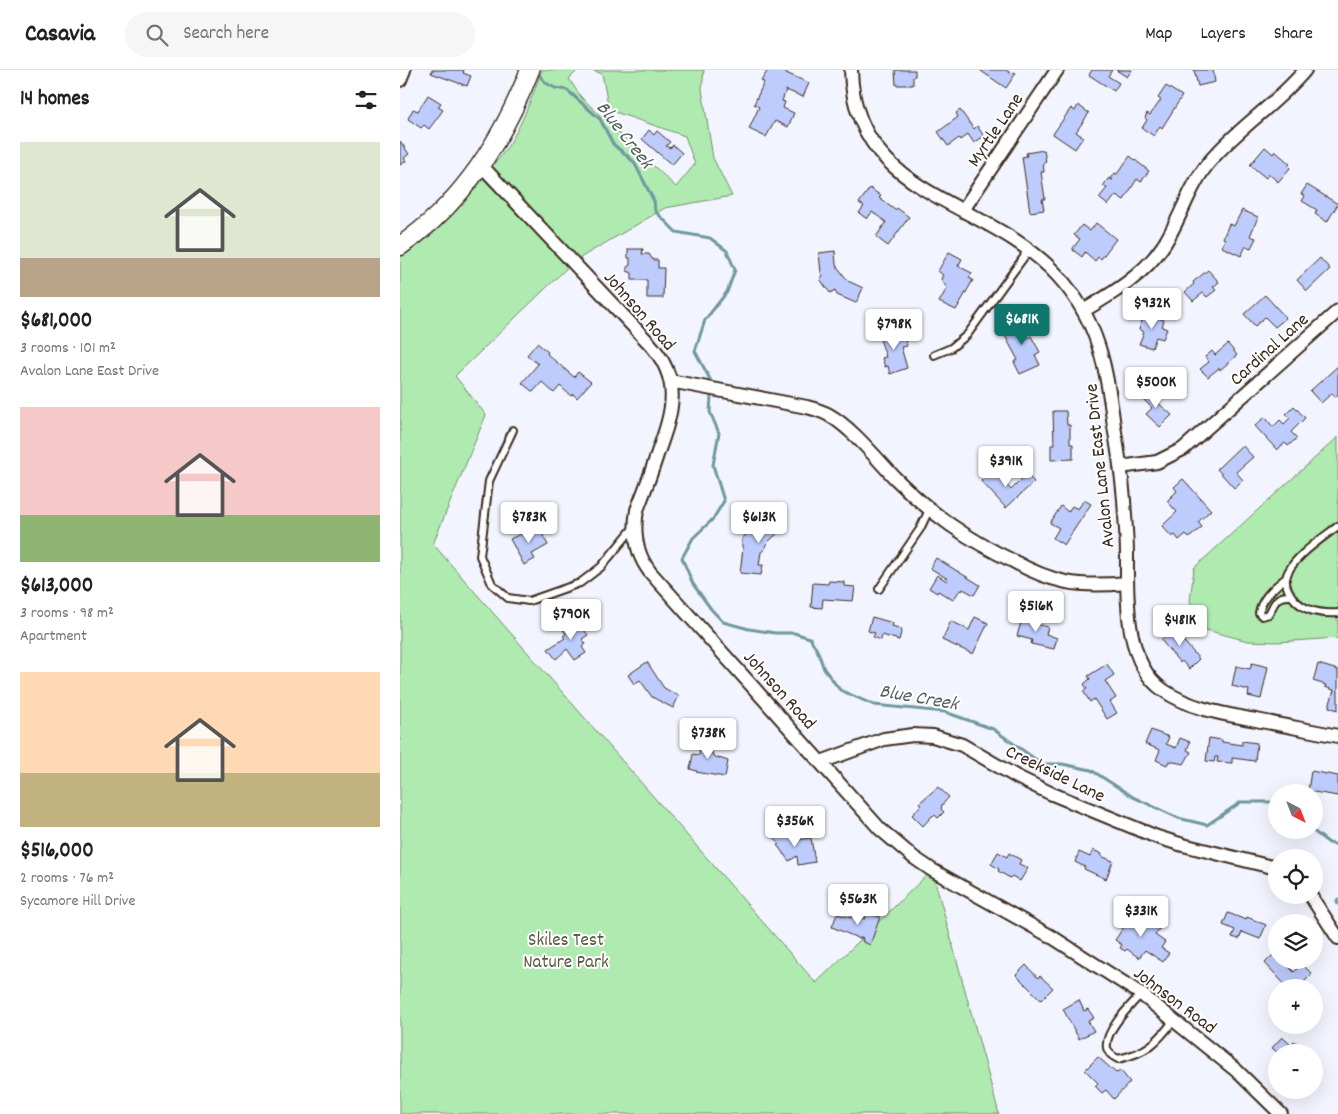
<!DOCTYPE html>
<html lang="en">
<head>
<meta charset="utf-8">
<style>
  :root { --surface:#fff; --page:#f6f6f6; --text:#202124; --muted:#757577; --line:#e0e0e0; --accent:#0f766e }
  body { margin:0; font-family:Dekko,sans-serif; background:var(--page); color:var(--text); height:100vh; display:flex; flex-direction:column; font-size:19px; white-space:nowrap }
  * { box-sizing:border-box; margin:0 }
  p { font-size:16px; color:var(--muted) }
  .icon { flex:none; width:28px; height:28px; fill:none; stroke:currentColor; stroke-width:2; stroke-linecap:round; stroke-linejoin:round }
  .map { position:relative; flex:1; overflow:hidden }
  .details { display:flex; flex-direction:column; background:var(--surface); width:400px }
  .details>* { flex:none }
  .needle { width:32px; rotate:138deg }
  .fabs { position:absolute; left:868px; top:714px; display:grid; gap:10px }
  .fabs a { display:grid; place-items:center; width:55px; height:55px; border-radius:50%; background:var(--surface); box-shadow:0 5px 20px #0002; font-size:25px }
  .price { position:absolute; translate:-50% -42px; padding:0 11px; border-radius:5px; background:#fff; color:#222; font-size:16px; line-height:32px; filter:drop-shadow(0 1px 2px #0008) }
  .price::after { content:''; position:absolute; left:50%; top:30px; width:15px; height:11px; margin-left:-8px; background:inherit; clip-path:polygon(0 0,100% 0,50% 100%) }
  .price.on { background:var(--accent); color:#fff }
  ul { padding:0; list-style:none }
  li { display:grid; align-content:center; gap:10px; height:265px; padding:0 20px }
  li span { display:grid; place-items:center; height:155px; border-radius:0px; color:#555 }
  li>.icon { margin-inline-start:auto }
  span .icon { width:90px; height:90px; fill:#fffc; stroke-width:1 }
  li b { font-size:21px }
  h2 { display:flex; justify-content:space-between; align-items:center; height:60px; padding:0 20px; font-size:21px }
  header { display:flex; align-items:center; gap:30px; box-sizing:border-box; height:70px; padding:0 25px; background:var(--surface); border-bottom:1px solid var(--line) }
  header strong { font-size:24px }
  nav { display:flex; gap:28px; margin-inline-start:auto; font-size:18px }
  .search { width:350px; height:45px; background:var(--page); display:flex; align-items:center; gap:12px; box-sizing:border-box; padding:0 18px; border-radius:28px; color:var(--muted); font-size:19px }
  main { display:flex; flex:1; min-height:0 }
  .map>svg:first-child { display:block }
  .green { fill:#afebb0; stroke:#758a67 }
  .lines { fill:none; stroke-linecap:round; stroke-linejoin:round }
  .stream { stroke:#6f979e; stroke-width:3 }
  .building { fill:#beccfd; stroke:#3b2a1e }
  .lane-casing { stroke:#3b2a1e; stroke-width:10 }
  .street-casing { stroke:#3b2a1e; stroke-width:16 }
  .secondary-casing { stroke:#3b2a1e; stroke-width:21 }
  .lane { stroke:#fff; stroke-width:6 }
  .street { stroke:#fff; stroke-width:12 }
  .secondary { stroke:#fff; stroke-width:18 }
  .labels { text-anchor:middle; stroke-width:4; stroke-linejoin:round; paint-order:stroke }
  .street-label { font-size:19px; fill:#3b2a1e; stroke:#fff }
  .park-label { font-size:19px; fill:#585a42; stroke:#fff }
  .water-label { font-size:20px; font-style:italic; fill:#55605e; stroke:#fff }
</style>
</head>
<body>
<header>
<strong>Casavia</strong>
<div class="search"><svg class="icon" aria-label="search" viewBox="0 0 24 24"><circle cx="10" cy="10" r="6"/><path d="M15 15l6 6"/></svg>Search here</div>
<nav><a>Map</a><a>Layers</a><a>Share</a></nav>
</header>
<main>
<section class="details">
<h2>14 homes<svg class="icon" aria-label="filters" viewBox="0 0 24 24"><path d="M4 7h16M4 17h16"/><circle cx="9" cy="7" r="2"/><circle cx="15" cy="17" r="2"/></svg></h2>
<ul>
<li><span style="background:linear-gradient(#dfe7d0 75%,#b9a48a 0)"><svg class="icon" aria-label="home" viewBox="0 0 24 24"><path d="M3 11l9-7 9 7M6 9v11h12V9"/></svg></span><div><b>$681,000</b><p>3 rooms · 101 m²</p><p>Avalon Lane East Drive</p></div></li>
<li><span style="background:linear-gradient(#f6c9c9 70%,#8fb573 0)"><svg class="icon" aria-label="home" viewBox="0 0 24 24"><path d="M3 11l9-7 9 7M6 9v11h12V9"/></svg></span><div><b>$613,000</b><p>3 rooms · 98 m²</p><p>Apartment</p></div></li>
<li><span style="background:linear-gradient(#ffd9b3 65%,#c2b280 0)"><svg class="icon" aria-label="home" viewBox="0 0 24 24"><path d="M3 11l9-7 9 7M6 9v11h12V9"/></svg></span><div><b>$516,000</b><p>2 rooms · 76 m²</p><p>Sycamore Hill Drive</p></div></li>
</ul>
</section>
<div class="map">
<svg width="938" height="1044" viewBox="0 0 938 1044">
  <rect width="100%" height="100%" fill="#f2f5ff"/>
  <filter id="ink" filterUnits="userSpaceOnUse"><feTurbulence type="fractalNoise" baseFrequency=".02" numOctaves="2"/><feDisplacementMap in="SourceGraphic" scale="10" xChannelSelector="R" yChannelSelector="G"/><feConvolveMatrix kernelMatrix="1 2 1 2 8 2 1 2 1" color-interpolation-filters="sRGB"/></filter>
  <g filter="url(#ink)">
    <path class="green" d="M142,0H178L169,9L181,27L276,117L295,94L285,66L209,40L202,4L192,0H304L302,19L313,88L332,126L265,138L173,192L55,306L86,345L33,474L416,913L532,800L599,1044H0V172L87,86L94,94C118,68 130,32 142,0Z
      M938,367V568L877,572L848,571L806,560L790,531L794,498Z"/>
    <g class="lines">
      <path class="stream" d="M139,5L146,13L155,18L167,20L200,49L213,74L234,92L254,131L255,141L276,162L310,168L327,181L335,200L327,222L305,250L295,281L312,313
        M311,326L310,342L319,363L313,395L324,431L313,449L293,468L282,488L293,514L311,539L323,552L349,559L375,563H394L410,568L418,582L424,599L440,620L474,635L545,642L593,659L642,694H662L691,700L733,727L778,748L807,755L841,732H873L876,735
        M912,760L929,773L938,775
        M938,829L937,831L938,834"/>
    </g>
    <path class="building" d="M32,0H64L63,3L71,6L67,16L31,3Z
      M368,0H388L386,3L409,13L403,27L386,20L382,31L385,32L383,38L394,43L388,57L375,51L366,67L349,59L359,37L354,34L364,12L361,11Z
      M495,0H515V6L513,7V15H496Z
      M582,0H606L612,4L614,2L616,3L606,18L581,1Z
      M692,0H712L708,6L719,13L714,21L689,5Z
      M716,0H732L727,7Z
      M794,0H813L815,12L798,16Z
      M766,16L782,26L762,58L760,56L754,66L742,58L747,50L745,48L747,43L750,45L761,30L758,28Z
      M28,25L41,33L38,37L43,40L29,59L24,55L21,58L8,49L13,39L18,41Z
      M678,35L689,43L676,62L683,67L675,79L653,64L671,38L675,41Z
      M560,40L574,59L577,56L584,66L574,73L568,64L560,70L559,68L548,76L538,62L558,47L556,43Z
      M249,60L254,65L257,61L270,72L266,76L270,78L273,75L282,83L272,95L242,69Z
      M0,71L9,84L4,88L6,91L0,95Z
      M865,77L873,84L875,81L890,94L888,96L890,98L878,112L869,104L866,108L850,95Z
      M644,80L646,92L643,93L644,102H641L645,129H642L644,140L630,142L622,87L627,86L626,83Z
      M730,86L749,101L741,112L737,109L724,130L716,125L708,135L699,128L707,118L703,116L709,108L713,110L711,109L715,103L717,104Z
      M907,115L938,134L927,152L915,144L917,140L902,131L905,126L901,124Z
      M470,118L481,126L479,128L495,140L497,138L509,147L488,176L476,167L486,152L472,142L467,149L459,143L464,136L459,133Z
      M842,140L858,147L850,166L856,168L851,178L846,176L841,186L822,177L825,169L823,168L829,154L834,156Z
      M696,153L716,169L701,189L698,187L695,191L685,182L682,187L673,180V178L680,169L674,165L682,155L690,161Z
      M228,179H243L242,184H249L253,190H258V198H264L263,228H247V210H232V203L227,201V197L230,195V188H228Z
      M435,181L436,195L448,211L463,218L456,233L437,225L435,220L430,223L420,209L423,206L421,203L419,183Z
      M549,182L562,189L558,196L572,203L569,208L573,210L556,240L539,232L547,218L541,209L543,205L538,201Z
      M920,188L930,199L907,221L897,210Z
      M808,200L819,212L813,217L816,220L807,227L803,223L793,231L785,222L794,214L793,212Z
      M865,225L886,248L875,257L865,247L855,256L844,244Z
      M745,243L764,250L762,257L767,259L763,269L756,267L752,278L739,274L744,262L739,259Z
      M617,244L625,259L622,261L626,269L631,266L640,282L635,285L640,295L620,304L614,292L618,290L604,264L613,259L607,249Z
      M502,259L507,276L501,277L507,298L490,304L488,296L485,297L482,288L486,287L479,266Z
      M137,273L148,282L147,284L174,307L178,302L191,312L177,328L173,324L171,326L160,316L154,323L142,312L133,322L122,313L138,294L127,285Z
      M828,274L837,285L820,300L819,298L808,307L800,299L809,292L805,287L812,281L815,285Z
      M938,296V325L935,327L932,323L921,333L910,321Z
      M750,320L761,330L758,333L772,345L760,357L746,344L752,338L742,328Z
      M894,336L905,348L891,362L897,368L888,376L885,373L877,380L855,356L865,347L873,357L880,350L884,354L890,348L886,344Z
      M653,341H666L667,355H670V374H673V389L651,390V375H654Z
      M842,375L853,387L836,402L843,410L834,418L817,399Z
      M593,400L611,420L627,404L634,412L606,438L581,411Z
      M783,409L811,440L798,452L802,457L789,468L786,464L779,470L775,465L772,467L762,456L777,442L767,431L777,421L774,417Z
      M684,430L691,434L664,475L653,468L659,458L650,453L661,436L668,442L672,436L678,439Z
      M371,442L384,446L381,460L366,474L365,479L361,482L359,495H363L361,505L340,503L343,478L342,477V468L350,462L351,463L369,447Z
      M138,456L148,475L132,484L135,489L124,495L110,469Z
      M536,488L580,515L574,525L563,519L562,521L560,520L553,530L538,521L537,523L529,518L537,505L547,511L548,509L530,498Z
      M429,511L444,512V516L455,517L453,531L423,529L422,538L411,537L413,513L428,514Z
      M624,542L631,544L630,548L638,551L637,554L648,557L646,564L657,568L654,579L631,574L632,570L617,566Z
      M472,547L493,553L492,556L502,559L499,570L482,565L481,570L473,567L475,563L468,561Z
      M575,547L588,553L573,584L542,570L551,551L569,560Z
      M175,548L188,565L182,569L186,574L182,577L186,583L175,590L167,579L156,589L148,579L165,568L163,566L166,564L162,558Z
      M780,554L788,563L782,569L799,589L789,599L782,591L780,593L761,570Z
      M247,592L264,618L279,626L273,638L252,627L240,610L234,614L228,605Z
      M852,593L868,597L861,629L848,626L849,620L832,616L836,596L850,599Z
      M707,594L714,605L705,611L716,628L710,632L717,643L707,649L694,629L690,632L683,621L687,619L684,614L690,609L688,606Z
      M918,594L938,600V640L929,637L934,620L925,617L926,615L913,611Z
      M751,660L769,667L766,674L776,678L780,668L790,672L787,680L791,682L784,694L769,691L767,695L756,690L760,680L745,674Z
      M307,665L313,686L328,691L325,707L296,702L297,701L290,699L293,684L299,685L300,683L295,669Z
      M809,668L822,670V672L842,675V671L857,673L855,691L832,688V693L817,692L818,687H815L814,692L806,691Z
      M911,701L938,706V726L908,721Z
      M538,717L549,727L541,736L542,737L541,739L544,742L538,748L535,745L532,746L523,756L512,745L521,735L519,733Z
      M384,758L390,765L392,764L396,770L411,768L415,792L398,795L397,786L389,791L377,775L379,774L373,766Z
      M693,780L702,784L701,786L713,791L706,809L684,799L685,797L675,792L679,782L690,787Z
      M598,782L607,787L609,783L621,790L619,794L628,798L620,811L612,806L610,808L598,801L599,799L591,794Z
      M734,842L759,859L755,865L765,872L761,878L769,883L763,892L745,880L739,888L727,879L725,881L720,878L722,875L715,870Z
      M467,843L480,847L470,875L462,871L463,868L461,867L460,869L432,857L437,844L451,848L453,845L465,849Z
      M828,843L846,850L847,847L866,855L860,869L842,862L839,869L832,867L835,860L823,855Z
      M875,883L876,890H882L894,902L902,894L912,904L898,918H888L865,893Z
      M626,895L638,908L640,906L653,918L641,930L616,905Z
      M679,930L684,941L688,939L694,948L688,951L694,961L679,969L663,939Z
      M882,967L891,975L894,971L900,976L896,981L897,982H877L872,978Z
      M698,987L716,1003L721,1001L730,1012L714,1029L706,1020L702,1023L695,1016L698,1013L685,1000Z"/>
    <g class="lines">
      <g class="lane-casing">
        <path id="lane" d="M534,285L551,278L567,265L624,187L626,178
          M113,360L89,411L80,486L92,514L108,528L129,531L180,513L201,497L234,457
          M938,456C924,467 888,490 886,509C885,516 890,525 895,530C906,542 922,544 938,543
          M886,508C875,516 861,529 859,543L862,546L869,544C875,532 876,525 891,526
          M479,519L520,459L529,440
          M741,924C731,935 704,961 707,978C708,984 713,986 718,989C746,983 757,973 774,950"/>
      </g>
      <g class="street-casing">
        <path id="street" d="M451,0C454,129 588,128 658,206C699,251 706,297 714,356C718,380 722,405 724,430C725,448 727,467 727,485C727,526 724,593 763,620C790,639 824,644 856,650C883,655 911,661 938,666
          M0,10L4,0
          M81,95L249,273C284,311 272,343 257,385C251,404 244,422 237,440C233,463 236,484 250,502L480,759L513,787L532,800L652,867L741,924L837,1001L881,1044
          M563,140L657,0
          M683,241C713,223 743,206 763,176C781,149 789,115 811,90C839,57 877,34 905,0
          M270,311L407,337C415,339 422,341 429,345C452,358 476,388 495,408C531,444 567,469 613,491C629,500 647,508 666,512C686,516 706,515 727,513
          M720,397L757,392L783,379L938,241
          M421,692L484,669L513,665L533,666L562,675L617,707L650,723L757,767L783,775L876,798
          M910,825L938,868"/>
      </g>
      <g class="secondary-casing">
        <path id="secondary" d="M0,176C63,133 103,69 130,0"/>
      </g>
      <use href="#lane" class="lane"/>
      <use href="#street" class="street"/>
      <use href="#secondary" class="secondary"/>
    </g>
  </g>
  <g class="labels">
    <g class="street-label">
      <text transform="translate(594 59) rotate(-56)" y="7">Myrtle Lane</text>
      <text transform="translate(241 240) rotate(49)" y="7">Johnson Road</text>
      <text transform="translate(868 278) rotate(-42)" y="7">Cardinal Lane</text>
      <text transform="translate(698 396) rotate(-96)" y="7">Avalon Lane East Drive</text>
      <text transform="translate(381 619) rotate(48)" y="7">Johnson Road</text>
      <text transform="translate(656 702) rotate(26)" y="7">Creekside Lane</text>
      <text transform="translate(776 929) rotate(37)" y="7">Johnson Road</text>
    </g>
    <g class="park-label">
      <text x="166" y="875">Skiles Test<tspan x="166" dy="22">Nature Park</tspan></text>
    </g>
    <g class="water-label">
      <text transform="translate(226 64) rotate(52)" y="7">Blue Creek</text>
      <text transform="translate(519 626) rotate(10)" y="7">Blue Creek</text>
    </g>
  </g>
</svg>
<div class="fabs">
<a><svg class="needle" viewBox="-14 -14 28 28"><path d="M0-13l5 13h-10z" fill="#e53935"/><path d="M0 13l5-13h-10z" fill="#757577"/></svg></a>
<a><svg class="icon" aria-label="locate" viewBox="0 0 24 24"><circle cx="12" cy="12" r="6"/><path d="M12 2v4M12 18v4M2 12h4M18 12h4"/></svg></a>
<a><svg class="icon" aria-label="layers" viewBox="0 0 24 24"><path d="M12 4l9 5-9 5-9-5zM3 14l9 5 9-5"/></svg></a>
<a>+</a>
<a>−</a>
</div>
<b class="price" style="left:752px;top:260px">$932K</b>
<b class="price on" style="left:622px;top:276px">$681K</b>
<b class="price" style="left:494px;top:281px">$798K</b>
<b class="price" style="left:756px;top:339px">$500K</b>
<b class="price" style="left:606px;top:418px">$391K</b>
<b class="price" style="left:129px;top:474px">$783K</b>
<b class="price" style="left:359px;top:474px">$613K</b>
<b class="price" style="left:636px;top:563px">$516K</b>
<b class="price" style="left:171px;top:571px">$790K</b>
<b class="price" style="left:780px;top:577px">$481K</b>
<b class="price" style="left:308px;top:690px">$738K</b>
<b class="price" style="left:395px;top:778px">$356K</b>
<b class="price" style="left:458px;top:856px">$563K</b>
<b class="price" style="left:741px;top:868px">$331K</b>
</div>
</main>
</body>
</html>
